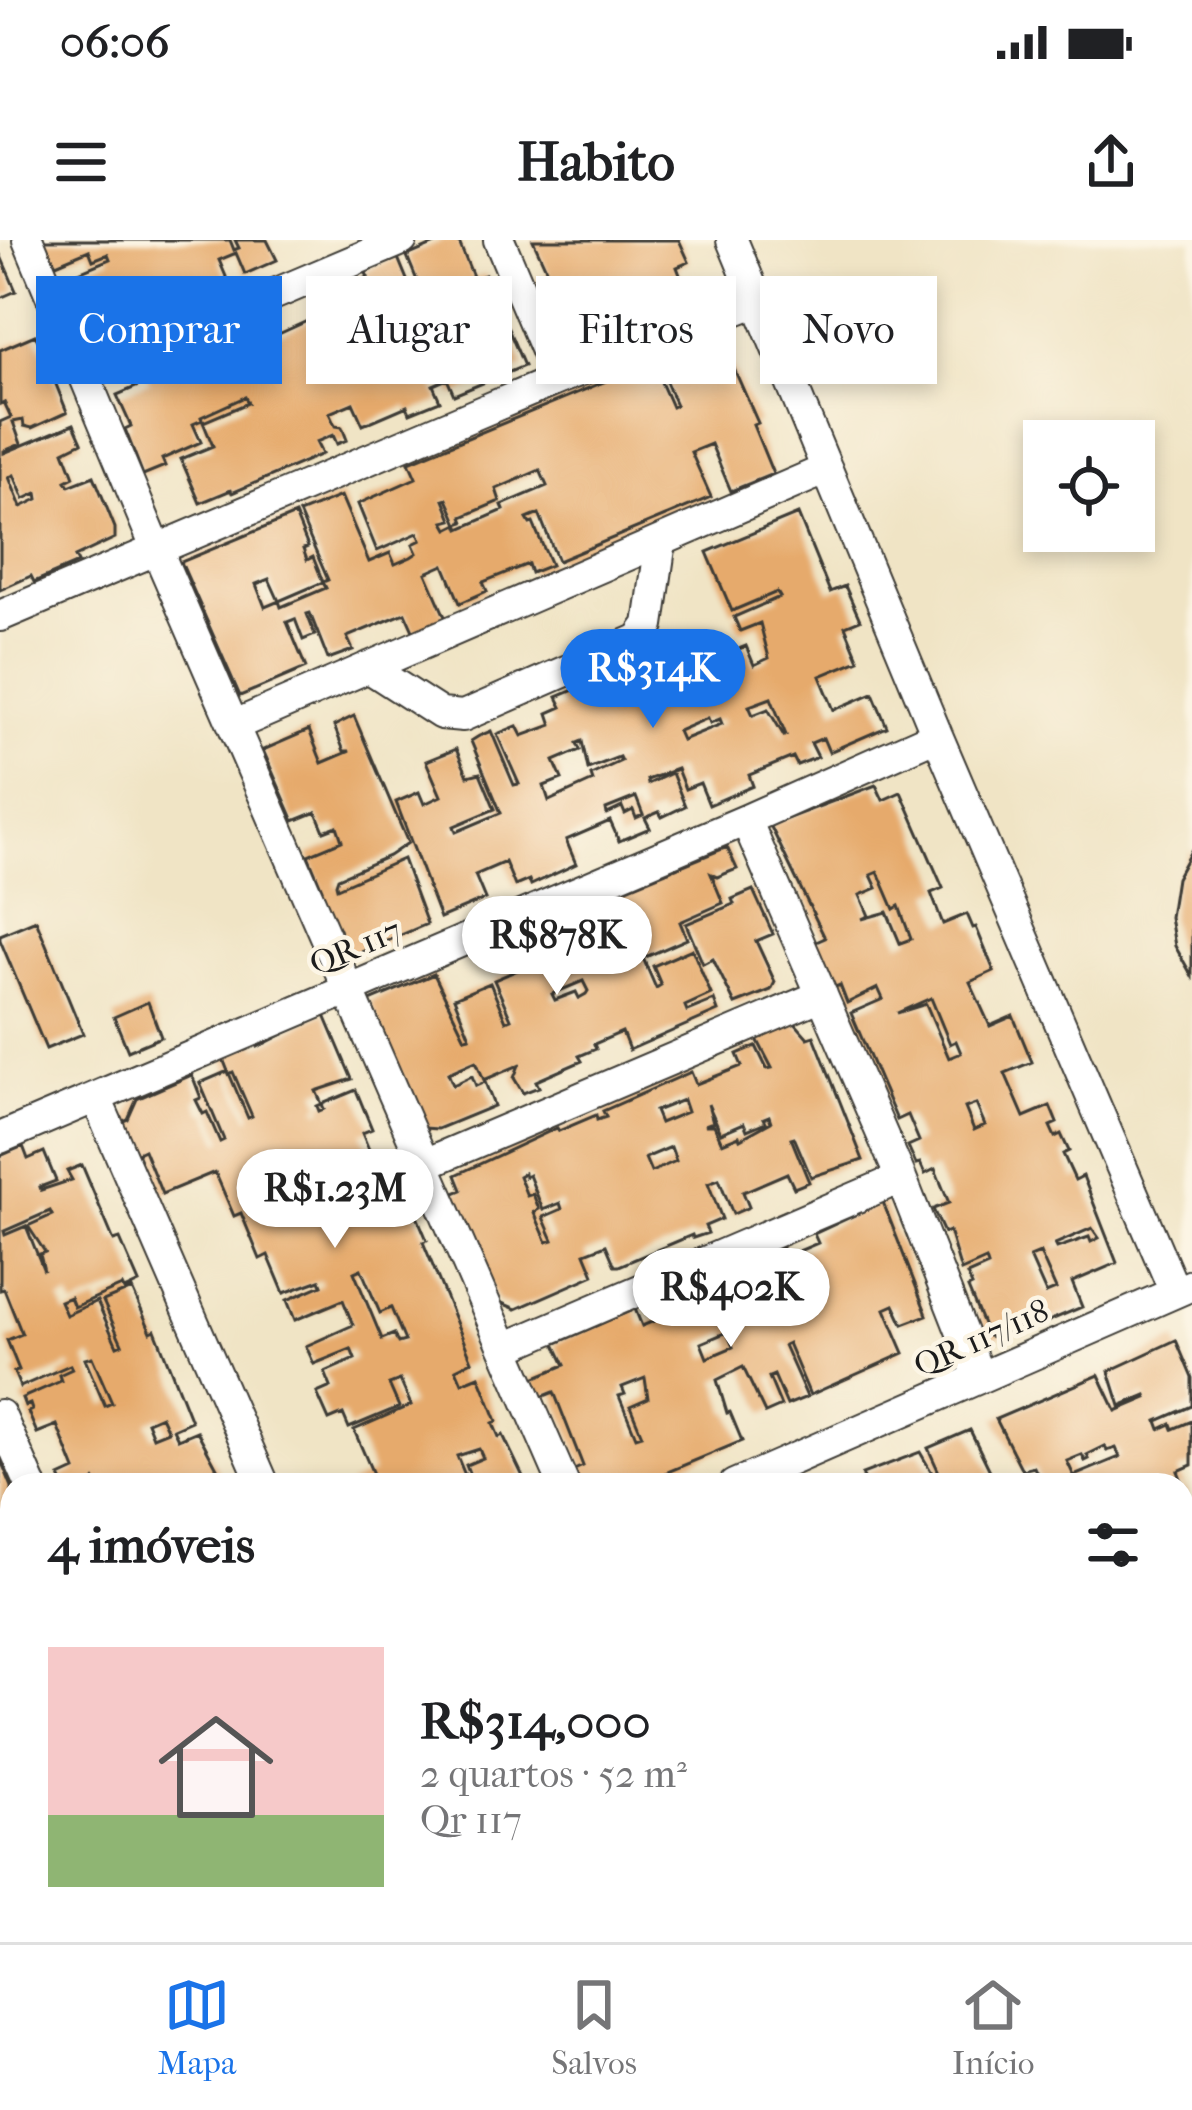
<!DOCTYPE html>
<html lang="pt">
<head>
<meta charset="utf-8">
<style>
  :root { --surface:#fff; --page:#f2f2f2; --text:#202124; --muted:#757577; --line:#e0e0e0; --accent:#1a73e8 }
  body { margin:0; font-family:"IM FELL French Canon",serif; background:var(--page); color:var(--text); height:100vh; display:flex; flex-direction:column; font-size:45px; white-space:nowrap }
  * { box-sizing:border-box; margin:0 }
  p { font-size:39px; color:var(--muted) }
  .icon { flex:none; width:66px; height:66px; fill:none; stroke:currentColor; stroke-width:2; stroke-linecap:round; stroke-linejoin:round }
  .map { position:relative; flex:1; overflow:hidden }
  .sheet { position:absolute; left:0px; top:1233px; width:1194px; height:471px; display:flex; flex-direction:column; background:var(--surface); border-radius:36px 36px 0 0; box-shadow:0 6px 18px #0003 }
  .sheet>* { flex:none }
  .guide { position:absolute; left:36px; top:36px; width:1122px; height:108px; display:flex; gap:24px }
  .buttons { position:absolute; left:1023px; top:180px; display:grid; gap:24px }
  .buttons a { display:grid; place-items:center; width:132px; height:132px; border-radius:0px; background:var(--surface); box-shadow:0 6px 18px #0003; font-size:60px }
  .price { position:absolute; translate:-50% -102px; padding:0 27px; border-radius:42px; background:#fff; color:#222; font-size:39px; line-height:78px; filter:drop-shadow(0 3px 6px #0008) }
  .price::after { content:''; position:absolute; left:50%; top:72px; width:36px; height:27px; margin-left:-18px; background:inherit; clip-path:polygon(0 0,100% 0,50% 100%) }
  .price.selected { background:var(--accent); color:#fff }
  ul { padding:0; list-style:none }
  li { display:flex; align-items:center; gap:36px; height:300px; padding:0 48px }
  li span { display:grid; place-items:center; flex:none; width:336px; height:240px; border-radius:0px; color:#555 }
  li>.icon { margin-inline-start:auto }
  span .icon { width:144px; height:144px; fill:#fffc; stroke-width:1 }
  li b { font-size:51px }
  h2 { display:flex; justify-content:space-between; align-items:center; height:144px; padding:0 48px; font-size:51px }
  .tag { padding:0 42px; border-radius:0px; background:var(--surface); box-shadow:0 6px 18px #0003; font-size:42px; line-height:108px }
  .tag.selected { background:var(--accent); color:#fff }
  .status { display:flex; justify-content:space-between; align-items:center; height:84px; padding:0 60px; background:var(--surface); direction:ltr }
  .status svg { height:33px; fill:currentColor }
  header { display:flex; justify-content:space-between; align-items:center; height:156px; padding:0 48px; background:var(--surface); font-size:54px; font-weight:800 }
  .menu { display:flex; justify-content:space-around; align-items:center; height:168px; border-top:3px solid var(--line); background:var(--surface); font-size:33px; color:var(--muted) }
  .menu a { display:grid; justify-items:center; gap:6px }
  .menu .selected { color:var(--accent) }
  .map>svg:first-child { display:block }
  .building { fill:#e6aa6c; fill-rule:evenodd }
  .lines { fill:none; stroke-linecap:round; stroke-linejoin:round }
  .street-casing { stroke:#3c3a35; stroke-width:34 }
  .street { stroke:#fff; stroke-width:30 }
  .labels { text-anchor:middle; stroke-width:9; stroke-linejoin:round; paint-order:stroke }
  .street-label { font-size:33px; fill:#1c1c1c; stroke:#fcf5e5 }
</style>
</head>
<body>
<div class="status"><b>06:06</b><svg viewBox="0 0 49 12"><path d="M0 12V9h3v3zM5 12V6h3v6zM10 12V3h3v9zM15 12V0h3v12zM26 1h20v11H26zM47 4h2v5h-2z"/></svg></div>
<header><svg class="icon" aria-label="menu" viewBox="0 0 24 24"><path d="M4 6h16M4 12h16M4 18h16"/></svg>Habito<svg class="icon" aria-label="share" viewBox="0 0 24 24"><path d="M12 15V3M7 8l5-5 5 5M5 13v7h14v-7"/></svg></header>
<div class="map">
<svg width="1192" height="1702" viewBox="0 0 1192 1702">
  <rect width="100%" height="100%" fill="#fcf5e5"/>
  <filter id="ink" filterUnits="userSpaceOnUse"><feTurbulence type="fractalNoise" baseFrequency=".00833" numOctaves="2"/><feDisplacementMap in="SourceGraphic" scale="24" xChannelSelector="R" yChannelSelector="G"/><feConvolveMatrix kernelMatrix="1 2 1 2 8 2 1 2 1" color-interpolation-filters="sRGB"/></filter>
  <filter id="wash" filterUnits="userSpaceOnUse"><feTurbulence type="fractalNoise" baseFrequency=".004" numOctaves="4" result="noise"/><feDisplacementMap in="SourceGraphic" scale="48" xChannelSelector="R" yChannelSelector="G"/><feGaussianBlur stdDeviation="2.7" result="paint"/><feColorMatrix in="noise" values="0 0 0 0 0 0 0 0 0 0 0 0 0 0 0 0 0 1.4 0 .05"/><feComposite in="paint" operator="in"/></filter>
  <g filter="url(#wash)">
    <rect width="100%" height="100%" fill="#f0e4c5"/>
    <g id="blocks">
      <path class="building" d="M42,0H230L234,10L239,8L235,0H267L277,20L245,34L236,13L219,20L227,39L110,92L104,78L81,88L62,39L110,19L108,14L93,20L89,10L56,24Z
        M444,0H458L474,39L485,35L524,126L454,155L447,139L433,145L440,161L410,173L407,166L363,185L353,163L329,173L335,186L342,187L347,200L337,204L333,195L316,202L322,214L232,253L231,250L200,263L181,219L213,206L203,182L248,163L245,157L201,177L202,180L193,184L201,202L162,219L165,226L143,235L125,189L131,186L117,155L150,141L144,128L264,77L272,97L316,77L318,82L344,71L333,46L352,38L355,43L368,37L365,31L398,18L417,64L425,60L407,16ZM368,106L371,110L365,113L372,132L358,137L346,115Z
        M533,0H679L689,22L677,27L680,35L662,43L670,62L567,107L537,39L549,35Z
        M0,14L16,51L0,58Z
        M35,95L52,126L49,127L67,172L32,188L24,186L23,180L13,182L21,204L4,211V213L74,184L82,202L64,211L74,237L66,241L69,246L94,236L115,288V298L75,317L78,323L34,342L31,336L0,350V182L11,177L4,162L0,164V110ZM14,235L24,259L37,253L38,259L21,267L9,237Z
        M709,98L724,106L758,183L753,185L773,234L731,251L711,204L691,212L711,257L558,321L539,274L527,279L530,284L533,283L551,325L531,333L528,324L483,342L487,351L460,363L444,325L426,333L446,379L414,393L405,373L347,397L353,410L328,419L310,373L307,374L315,395L303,400L295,379L287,382L306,428L240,456L181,322L295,275L308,307L303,309L307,320L313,317L323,342L328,340L299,273L341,256L369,322L390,313L395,324L411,317L417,313L413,304L421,300L418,293L377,311L358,264L416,238L409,222L652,122L672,167L676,165L661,130L674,124L670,114ZM540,230L547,246L502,265L504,270L460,289L458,284L448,289L444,282L452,280L444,260L447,259L458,284L464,282L462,277L500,261L496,249ZM269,339L279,361L323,342L326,348L281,367L279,361L265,367L256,344Z
        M798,274L830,352L845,346L860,380L845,386L859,420L820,436L834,470L873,453L887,487L829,512L823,498L811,503L818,517L797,525L793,517L749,535L753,546L709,565L700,543L685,549L677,529L647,540L648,544L672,533L685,566L662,577L659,572L645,578L650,588L619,601L610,581L566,600L576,624L531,645L529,640L515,646L505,622L475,635L485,659L440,678L396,562L419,552L424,564L441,556L426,521L456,509L468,536L480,533L495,569L454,586L456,592L501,573L471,501L479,496L491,491L514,545L519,544L497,494L517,486L522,496L552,485L548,473L562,467L557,457L692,400L702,424L746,406L754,425L769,418L760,383L740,391L734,377L780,357L777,352L732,371L707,312ZM771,458L786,495L784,496L768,469L753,475L749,466ZM708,478L710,483L720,479L722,484L682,500L678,491ZM582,501L588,529L619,517L621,521L591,535L593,541L549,561L544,546L562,539L554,521L580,510L577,503ZM636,557L643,575L636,578L633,570L625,574L622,567L607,574L606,569Z
        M354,476L408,603L389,616L338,638L336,644L337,648L403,619L427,684L350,717L318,651L322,649L308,615L342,601L337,586L324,591L316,572L294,581L263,510L309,490L322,523L350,511H344L334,486Z
        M876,545L883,560L901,552L943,648L931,653L943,684L967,674L973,688L976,687L994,731L970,742L990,786L1013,776L1032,822L1005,833L1024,877L1050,866L1057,883L1050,886L1055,897L1061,894L1069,911L1063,914L1075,940L1083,936L1117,1023L1072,1042L1082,1067L1037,1086L1035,1080L998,1097L988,1096L968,1048L972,1046L967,1035L988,1026L986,1020L961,1031L949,991L944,993L933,969L949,963L935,929L925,934L920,923L916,924L908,906L919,901L908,875L897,880L851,773L883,759L878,748L847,763L840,745L833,748L814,703L825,698L770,585ZM878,632L894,669L899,666L911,699L900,703L887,672L862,679L869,676L860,655L877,648L871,635ZM931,758L950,804L956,801L961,813L949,818L926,764L897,773ZM976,864L985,885L974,890L965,868ZM1092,988L1099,998L1091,1002L1089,997L1057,1008L1055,1004ZM1040,1013L1056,1049L1046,1053L1030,1017Z
        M727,607L737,629L717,637L711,634L723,663L680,682L687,699L643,718L656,748L661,745L653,726L692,709L711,754L685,766L687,771L714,760L718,771L629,810L622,792L594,804L596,809L579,816L582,821L536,841L539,847L523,853L514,838L519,825L484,840L476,821L448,833L453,845L472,836L476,846L485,842L494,866L438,889L424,888L370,761L434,734L465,798L470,797L454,758L490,743L506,781L511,779L494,740L539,721L527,693L571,673L582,700L611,688L608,682L624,675L615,653ZM583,741L588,751L586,754L579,758L576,752L555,760L552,754Z
        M1192,609V736L1175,706L1170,677L1176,638Z
        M753,650L773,694L756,701L775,742L771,750L735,764L713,719L703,724L686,684L734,664L732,659Z
        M36,680L83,794L46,809L0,700V695Z
        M148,762L161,797L128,811L114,777Z
        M324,773L352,839L316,851L322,864L317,866L319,871L324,869L322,864L356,850L372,889L362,893L372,917L315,942L323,958L329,956L323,943L365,927L381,966L408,955L427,1000L423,1002L472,1121L456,1129L462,1143L479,1136L497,1181L493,1183L499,1197L503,1195L527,1245H483L482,1241L473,1245H348L373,1234L354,1190L411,1165L400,1140L389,1144L399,1167L349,1188L343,1174L329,1180L317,1153L331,1147L325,1132L355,1119L351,1109L314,1124L306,1106L353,1085L343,1060L295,1080L287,1060L322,1045L320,1040L284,1053L268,1015L260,1019L241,973L234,976L215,932L162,954L144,910L131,916L118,883L128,879L137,859L192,835L201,858L196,860L203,874L207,872L220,902L224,900L200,843L228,831L248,878L252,876L233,832L229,834L222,816L256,802L258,807ZM361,1029L380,1073L391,1068L405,1101L398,1103L394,1094L382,1099L354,1032ZM479,1209L483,1218L466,1225L471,1238L467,1240L457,1216Z
        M793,781L808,798L814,796L863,920L811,937L794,897L791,898L809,942L794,948L787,933L743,952L749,967L733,974L719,939L708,943L722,979L705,986L708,993L693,998L692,995L619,1026H615L606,1005L585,1013L594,1035L516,1069L497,1061L452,954L462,950L456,935L557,888L559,891L596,875L597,880L606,877L603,871L691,832L696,844L742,826L737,814L756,806L767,829L772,828L756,797ZM683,860L687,872L660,883L655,871ZM708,864L721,893L744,883L747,890L766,882L764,878L769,876L771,882L740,899L739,896L722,903L714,885H705L713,882ZM671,907L676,921L651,932L645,918ZM524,933L525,937L529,935L543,970L560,963L562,969L543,977L553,1000L547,1002L534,972L539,969L533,954L527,956L519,936Z
        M23,906L28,919L44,912L56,941L40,947L41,950L72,940L67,931L82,925L114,1001L120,999L139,1043L124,1050L122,1046L74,1067L70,1057L60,1061L66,1075L97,1061L117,1106L122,1104L103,1061L132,1049L151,1092L155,1090L191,1181L173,1189L178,1199L197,1191L226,1245H98L95,1240L92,1245H64L60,1237L75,1230L57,1185L37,1193L28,1172L32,1170L30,1164L25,1166L22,1158L61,1141L59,1135L72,1129L70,1125L20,1147L14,1132L19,1130L7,1100L22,1094L4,1049L0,1050V916ZM50,971L52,975L28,986L45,1012L40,1014L44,1031L26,986L5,995L4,991ZM92,1117L112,1163L105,1166L85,1119ZM161,1176L168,1191L153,1197L147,1182Z
        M883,962L927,1075L903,1084L894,1065L885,1069L904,1113L810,1155L788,1103L784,1105L807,1157L787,1165L774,1135L769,1137L781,1166L765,1173L743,1127L717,1140L727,1173L730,1172L742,1201L653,1238L655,1243L650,1245H614L611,1238L596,1245H578L572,1231L583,1226L554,1152L539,1158L531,1139L565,1125L555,1104L635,1069L642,1086L669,1075L663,1062L681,1054L677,1045L769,1011L782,1008L785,1017L818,1003L814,994ZM727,1092L733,1107L707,1118L701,1103ZM645,1138L648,1158L630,1166L642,1195L636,1197L619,1156L625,1154L622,1147Z
        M1176,1100L1192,1138V1166L1157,1181L1160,1189L1171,1184L1173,1189L1192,1181V1225L1178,1231L1188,1256L1182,1259V1245H1029L1040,1240L1034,1227L1022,1230L996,1179L1099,1135L1116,1171L1147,1158L1146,1155L1120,1166L1109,1131ZM1105,1206L1107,1211L1116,1208L1120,1217L1074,1236L1067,1221L1082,1215L1085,1221L1089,1219L1087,1215Z
        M970,1190L997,1245H867L862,1234L920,1212L938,1243L943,1241L928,1208Z
        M0,1218L12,1247V1283L0,1288Z
        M1187,1309L1192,1321V1431L1185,1416L1182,1417V1311Z
        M12,1335V1399L8,1390L0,1394V1377L6,1375L0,1361V1340Z
        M0,1415L12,1439V1514L0,1519Z
        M1182,1430L1192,1454V1466L1182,1470Z
        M1192,1518V1552L1182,1557V1522Z
        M1192,1558V1676L1182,1681V1562Z
        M115,1692H169L146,1702H92Z
        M290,1692H371L374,1700L380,1698L378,1692H547L532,1698L534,1702H288L285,1694Z
        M555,1692H602L606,1702H559Z
        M617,1692H659L637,1702H621Z
        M713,1692H771L775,1702H718Z
        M777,1692H857L861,1702H781Z
        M926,1692H1127L1129,1697L1118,1702H931Z"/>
    </g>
  </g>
  <g filter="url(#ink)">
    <use href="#blocks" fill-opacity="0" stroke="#3c3a35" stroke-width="3"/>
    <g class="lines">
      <g class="street-casing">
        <path id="street" d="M28,0L156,308L564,1245
          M499,0L558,139
          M732,0L937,495L1175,1052
          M84,135L402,0
          M0,376L558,139L758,61
          M368,427L441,474L463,476L639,399L649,385L661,301
          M235,485L827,229
          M746,580L901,938L979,1136
          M96,858L264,1245
          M0,898L746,580L937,495
          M425,924L822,755
          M507,1107L901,938
          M0,1175L31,1245
          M734,1245L1192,1045
          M1182,1288L1192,1284
          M0,1322L12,1317
          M1182,1502L1192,1498
          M0,1554L12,1548
          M0,1583L12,1614
          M43,1692L47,1702
          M262,1692L266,1702
          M689,1692L693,1702
          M906,1692L910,1702
          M209,1702L235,1692"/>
      </g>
      <use href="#street" class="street"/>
    </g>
  </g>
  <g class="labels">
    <g class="street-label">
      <text transform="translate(355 706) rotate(-23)" y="12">QR 117</text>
      <text transform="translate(981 1097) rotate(-24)" y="12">QR 117/118</text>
    </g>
  </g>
</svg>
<div class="buttons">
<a><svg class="icon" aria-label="locate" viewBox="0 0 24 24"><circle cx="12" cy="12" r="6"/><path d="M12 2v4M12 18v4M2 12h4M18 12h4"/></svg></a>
</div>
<b class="price selected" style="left:653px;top:491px">R$314K</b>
<b class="price" style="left:557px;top:758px">R$878K</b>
<b class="price" style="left:335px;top:1011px">R$1.23M</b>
<b class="price" style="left:731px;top:1110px">R$402K</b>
<div class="guide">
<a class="tag selected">Comprar</a>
<a class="tag">Alugar</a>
<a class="tag">Filtros</a>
<a class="tag">Novo</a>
</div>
<section class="sheet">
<h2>4 imóveis<svg class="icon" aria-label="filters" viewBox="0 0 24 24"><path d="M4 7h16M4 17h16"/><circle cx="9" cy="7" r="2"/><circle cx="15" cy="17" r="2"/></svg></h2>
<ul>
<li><span style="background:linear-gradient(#f6c9c9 70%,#8fb573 0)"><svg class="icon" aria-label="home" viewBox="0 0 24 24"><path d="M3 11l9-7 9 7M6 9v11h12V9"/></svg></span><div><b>R$314,000</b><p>2 quartos · 52 m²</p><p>Qr 117</p></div></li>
</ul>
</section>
</div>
<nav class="menu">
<a class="selected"><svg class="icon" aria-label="map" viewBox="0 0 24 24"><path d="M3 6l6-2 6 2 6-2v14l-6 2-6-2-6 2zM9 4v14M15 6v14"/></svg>Mapa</a>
<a><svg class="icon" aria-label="saved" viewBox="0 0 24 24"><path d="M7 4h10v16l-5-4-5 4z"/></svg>Salvos</a>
<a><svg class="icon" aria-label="home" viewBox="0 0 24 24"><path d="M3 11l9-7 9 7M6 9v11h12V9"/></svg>Início</a>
</nav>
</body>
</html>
